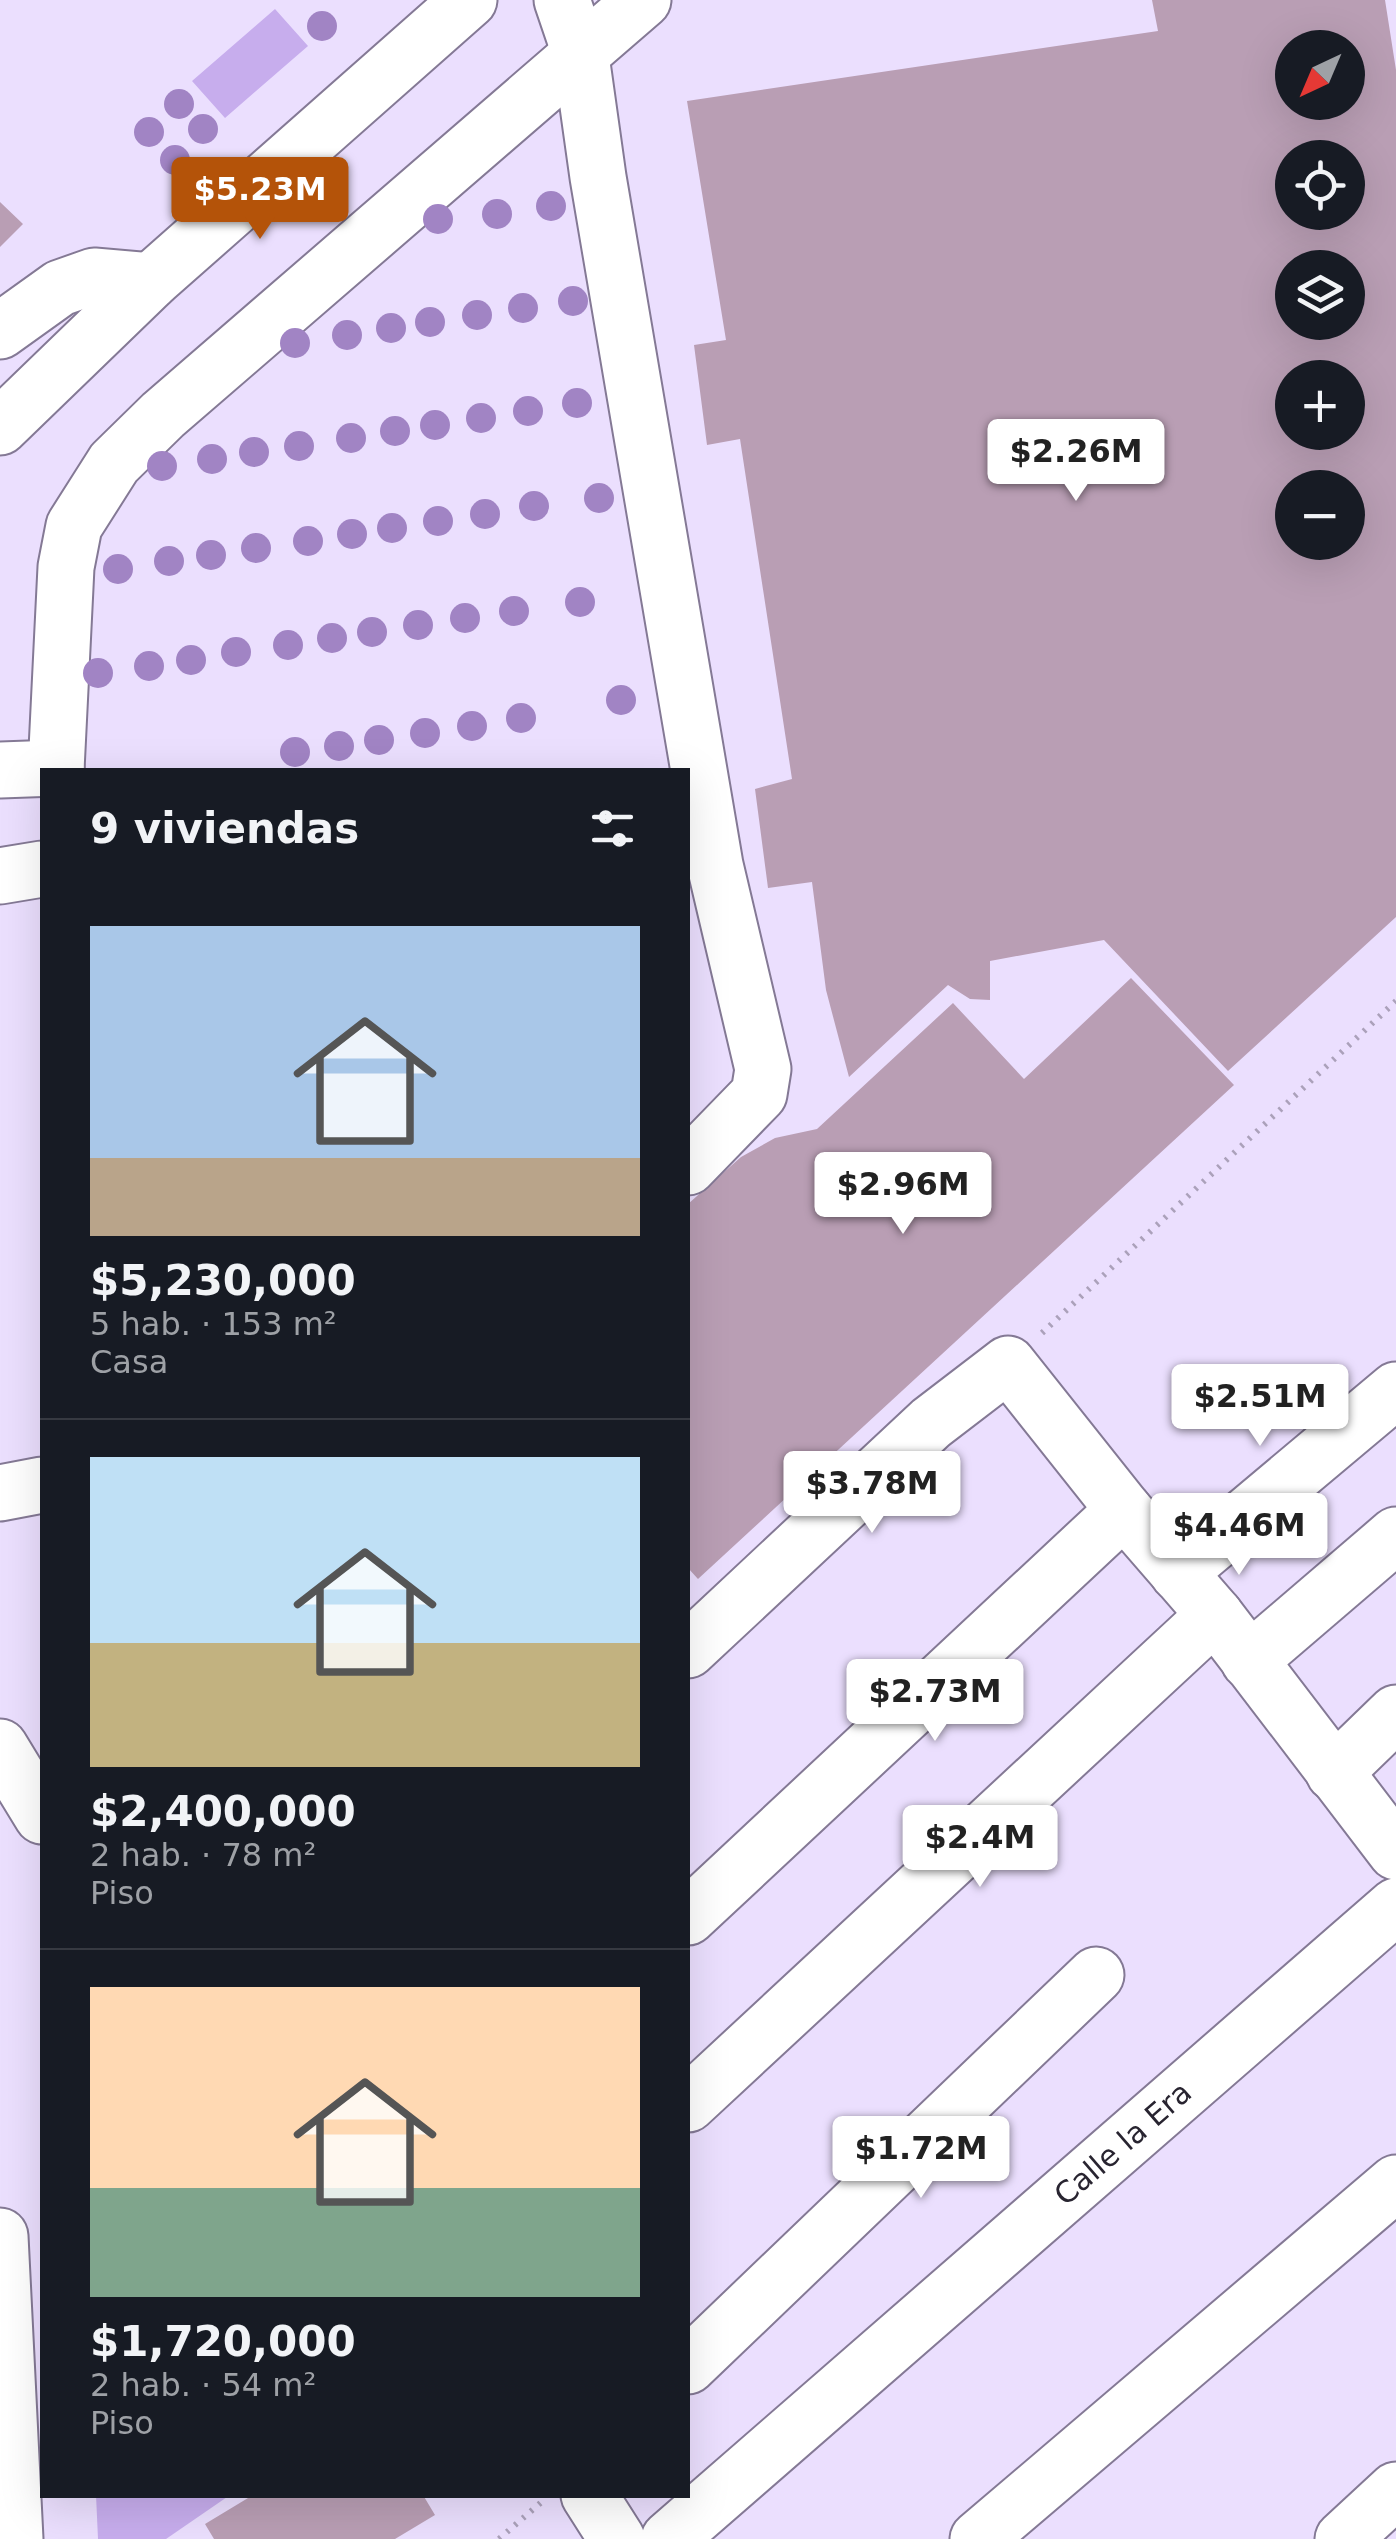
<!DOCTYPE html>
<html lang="es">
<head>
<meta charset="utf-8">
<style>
  :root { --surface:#171b24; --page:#20242c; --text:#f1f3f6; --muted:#9ea1a6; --line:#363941; --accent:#b45309 }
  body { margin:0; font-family:"DejaVu Sans",sans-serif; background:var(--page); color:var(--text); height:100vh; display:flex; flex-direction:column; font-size:38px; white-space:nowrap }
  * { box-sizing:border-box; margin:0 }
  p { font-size:32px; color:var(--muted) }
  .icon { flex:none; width:55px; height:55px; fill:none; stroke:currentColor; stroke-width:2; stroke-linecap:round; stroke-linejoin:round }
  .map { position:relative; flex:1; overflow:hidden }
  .panel { position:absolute; left:40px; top:768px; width:650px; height:1730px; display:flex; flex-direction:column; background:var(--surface); border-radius:0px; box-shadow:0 10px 40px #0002 }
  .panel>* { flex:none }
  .needle { width:65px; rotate:224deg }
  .controls { position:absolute; left:1275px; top:30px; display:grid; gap:20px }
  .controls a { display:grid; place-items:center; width:90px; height:90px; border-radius:50%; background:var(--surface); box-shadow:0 10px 40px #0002; font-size:50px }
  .price { position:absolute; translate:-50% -85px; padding:0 22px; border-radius:10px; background:#fff; color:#222; font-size:32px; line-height:65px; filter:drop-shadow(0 2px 5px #0008) }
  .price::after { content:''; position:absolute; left:50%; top:60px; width:30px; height:22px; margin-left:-15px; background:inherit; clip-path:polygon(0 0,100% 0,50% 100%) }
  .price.current { background:var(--accent); color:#fff }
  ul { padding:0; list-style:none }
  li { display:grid; align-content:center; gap:20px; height:530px; padding:0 50px }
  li+li { border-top:2px solid var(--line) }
  li span { display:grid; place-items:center; height:310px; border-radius:0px; color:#555 }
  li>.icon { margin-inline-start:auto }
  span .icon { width:180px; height:180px; fill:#fffc; stroke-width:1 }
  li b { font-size:42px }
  h2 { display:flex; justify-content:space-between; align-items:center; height:120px; padding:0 50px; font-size:42px }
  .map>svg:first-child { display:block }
  .green { fill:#c7aded }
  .building { fill:#b99eb4; fill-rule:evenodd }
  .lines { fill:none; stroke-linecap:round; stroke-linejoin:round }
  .minor-casing { stroke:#847995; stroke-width:59 }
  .major-casing { stroke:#847995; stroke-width:59 }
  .path { stroke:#aba1ba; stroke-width:6; stroke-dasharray:2.5 8; stroke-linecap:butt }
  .minor { stroke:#fff; stroke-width:55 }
  .major { stroke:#fff; stroke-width:55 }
  .tree { fill:#a184c4 }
  .labels { text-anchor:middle; stroke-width:8; stroke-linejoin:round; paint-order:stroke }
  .street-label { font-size:30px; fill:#282430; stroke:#ebdffe }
</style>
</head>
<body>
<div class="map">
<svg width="1396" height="2539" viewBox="0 0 1396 2539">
  <rect width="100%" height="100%" fill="#ebdffe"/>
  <path class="green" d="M275,9L308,46L225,118L192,81Z
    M96,2495H230L166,2539H98Z"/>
  <path class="building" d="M1152,0H1385L1396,70V917L1228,1071L1104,940L990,961V1000L970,999L948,985L849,1077L826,990L812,882L768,888L755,789L792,779L740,439L707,445L694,345L726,340L687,101L1158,31ZM1292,48H1348V102H1292ZM1292,158H1348V212H1292ZM1292,268H1348V322H1292ZM1292,378H1348V432H1292ZM1292,488H1348V542H1292Z
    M0,202L23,224L0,247Z
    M1131,978L1234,1085L698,1579L688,1568V1204L741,1157L775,1138L817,1129L953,1003L1024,1079Z
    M253,2495H423L435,2515L395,2539H214L205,2524Z"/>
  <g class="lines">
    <g class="minor-casing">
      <g id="minor">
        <path d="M562,0L581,56L598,177L715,865L763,1069L759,1094L688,1167"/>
        <path d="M0,331L60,288L94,276L151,281"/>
        <path d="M0,427L151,281L469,0"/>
        <path d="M0,770L56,768"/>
        <path d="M56,770L66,567L74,526L114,463L163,415L643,0"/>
        <path d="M0,876L42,869"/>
        <path d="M0,1493L42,1485"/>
        <path d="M1178,1573L1396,1390"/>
        <path d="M688,1650L931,1423L1008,1364L1124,1510L1215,1615L1396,1852"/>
        <path d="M1249,1661L1396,1535"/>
        <path d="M0,1747L42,1816"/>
        <path d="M1334,1773L1396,1713"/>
        <path d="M688,1917L1124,1510"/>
        <path d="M688,2104L1215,1615"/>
        <path d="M688,2366L1096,1975"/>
        <path d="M589,2495L617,2539"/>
        <path id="s1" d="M669,2539L1396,1906"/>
        <path d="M978,2539L1396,2183"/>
        <path d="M1343,2539L1396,2490"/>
      </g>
    </g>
    <g class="major-casing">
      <path id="major" d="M0,2236L15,2539"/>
    </g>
    <path class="path" d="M1042,1333L1396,1001
      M499,2539L545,2499"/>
    <use href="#minor" class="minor"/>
    <use href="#major" class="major"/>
  </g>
  <g class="tree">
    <circle cx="322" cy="26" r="15"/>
    <circle cx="179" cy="104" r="15"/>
    <circle cx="203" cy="129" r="15"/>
    <circle cx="149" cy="132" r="15"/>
    <circle cx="175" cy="160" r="15"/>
    <circle cx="551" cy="206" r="15"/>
    <circle cx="497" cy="214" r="15"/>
    <circle cx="438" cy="219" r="15"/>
    <circle cx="573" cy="301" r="15"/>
    <circle cx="523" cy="308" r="15"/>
    <circle cx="477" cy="315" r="15"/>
    <circle cx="430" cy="322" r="15"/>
    <circle cx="391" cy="328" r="15"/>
    <circle cx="347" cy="335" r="15"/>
    <circle cx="295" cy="343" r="15"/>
    <circle cx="577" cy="403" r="15"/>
    <circle cx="528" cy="411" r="15"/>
    <circle cx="481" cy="418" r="15"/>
    <circle cx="435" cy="425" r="15"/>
    <circle cx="395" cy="431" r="15"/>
    <circle cx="351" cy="438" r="15"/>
    <circle cx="299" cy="446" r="15"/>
    <circle cx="254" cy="452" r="15"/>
    <circle cx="212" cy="459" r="15"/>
    <circle cx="162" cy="466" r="15"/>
    <circle cx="599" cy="498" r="15"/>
    <circle cx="534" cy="506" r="15"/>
    <circle cx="485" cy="514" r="15"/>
    <circle cx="438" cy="521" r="15"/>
    <circle cx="392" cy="528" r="15"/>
    <circle cx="352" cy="534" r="15"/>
    <circle cx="308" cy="541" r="15"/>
    <circle cx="256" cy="548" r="15"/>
    <circle cx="211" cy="555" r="15"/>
    <circle cx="169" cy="561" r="15"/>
    <circle cx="118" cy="569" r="15"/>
    <circle cx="580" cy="602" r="15"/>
    <circle cx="514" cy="611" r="15"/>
    <circle cx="465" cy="618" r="15"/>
    <circle cx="418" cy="625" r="15"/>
    <circle cx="372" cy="632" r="15"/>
    <circle cx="332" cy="638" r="15"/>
    <circle cx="288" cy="645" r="15"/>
    <circle cx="236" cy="652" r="15"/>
    <circle cx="191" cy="660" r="15"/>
    <circle cx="149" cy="666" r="15"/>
    <circle cx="98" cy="673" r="15"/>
    <circle cx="621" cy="700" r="15"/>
    <circle cx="521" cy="718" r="15"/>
    <circle cx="472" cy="726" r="15"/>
    <circle cx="425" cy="733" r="15"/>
    <circle cx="379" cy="740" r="15"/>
    <circle cx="339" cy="746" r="15"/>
    <circle cx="295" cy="752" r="15"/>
  </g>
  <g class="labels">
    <g class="street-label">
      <text dy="10" stroke="none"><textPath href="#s1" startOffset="602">Calle la Era</textPath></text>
    </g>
  </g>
</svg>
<div class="controls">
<a><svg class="needle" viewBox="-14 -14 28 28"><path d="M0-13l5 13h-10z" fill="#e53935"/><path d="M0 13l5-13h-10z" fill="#9ea1a6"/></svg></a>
<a><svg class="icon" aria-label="locate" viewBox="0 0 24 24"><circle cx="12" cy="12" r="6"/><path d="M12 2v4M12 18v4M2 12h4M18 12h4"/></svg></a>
<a><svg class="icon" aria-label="layers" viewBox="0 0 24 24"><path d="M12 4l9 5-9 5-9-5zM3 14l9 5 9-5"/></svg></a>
<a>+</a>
<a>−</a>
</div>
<b class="price current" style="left:260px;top:242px">$5.23M</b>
<b class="price" style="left:1076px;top:504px">$2.26M</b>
<b class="price" style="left:903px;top:1237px">$2.96M</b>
<b class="price" style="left:1260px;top:1449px">$2.51M</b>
<b class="price" style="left:872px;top:1536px">$3.78M</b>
<b class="price" style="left:1239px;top:1578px">$4.46M</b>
<b class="price" style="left:935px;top:1744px">$2.73M</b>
<b class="price" style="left:980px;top:1890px">$2.4M</b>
<b class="price" style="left:921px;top:2201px">$1.72M</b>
<section class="panel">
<h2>9 viviendas<svg class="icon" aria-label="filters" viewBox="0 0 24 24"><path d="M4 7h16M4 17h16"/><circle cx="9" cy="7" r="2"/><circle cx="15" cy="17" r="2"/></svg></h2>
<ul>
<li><span style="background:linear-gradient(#a9c7e8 75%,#b9a48a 0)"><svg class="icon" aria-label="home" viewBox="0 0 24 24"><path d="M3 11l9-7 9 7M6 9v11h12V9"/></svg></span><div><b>$5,230,000</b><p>5 hab. · 153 m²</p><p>Casa</p></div></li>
<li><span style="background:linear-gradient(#bfe0f5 60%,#c2b280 0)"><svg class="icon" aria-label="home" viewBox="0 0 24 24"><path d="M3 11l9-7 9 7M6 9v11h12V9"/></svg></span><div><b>$2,400,000</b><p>2 hab. · 78 m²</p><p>Piso</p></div></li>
<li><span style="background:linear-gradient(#ffd9b3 65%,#7fa58c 0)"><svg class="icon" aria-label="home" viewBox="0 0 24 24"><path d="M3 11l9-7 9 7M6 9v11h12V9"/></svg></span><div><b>$1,720,000</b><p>2 hab. · 54 m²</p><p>Piso</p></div></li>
</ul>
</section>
</div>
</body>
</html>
